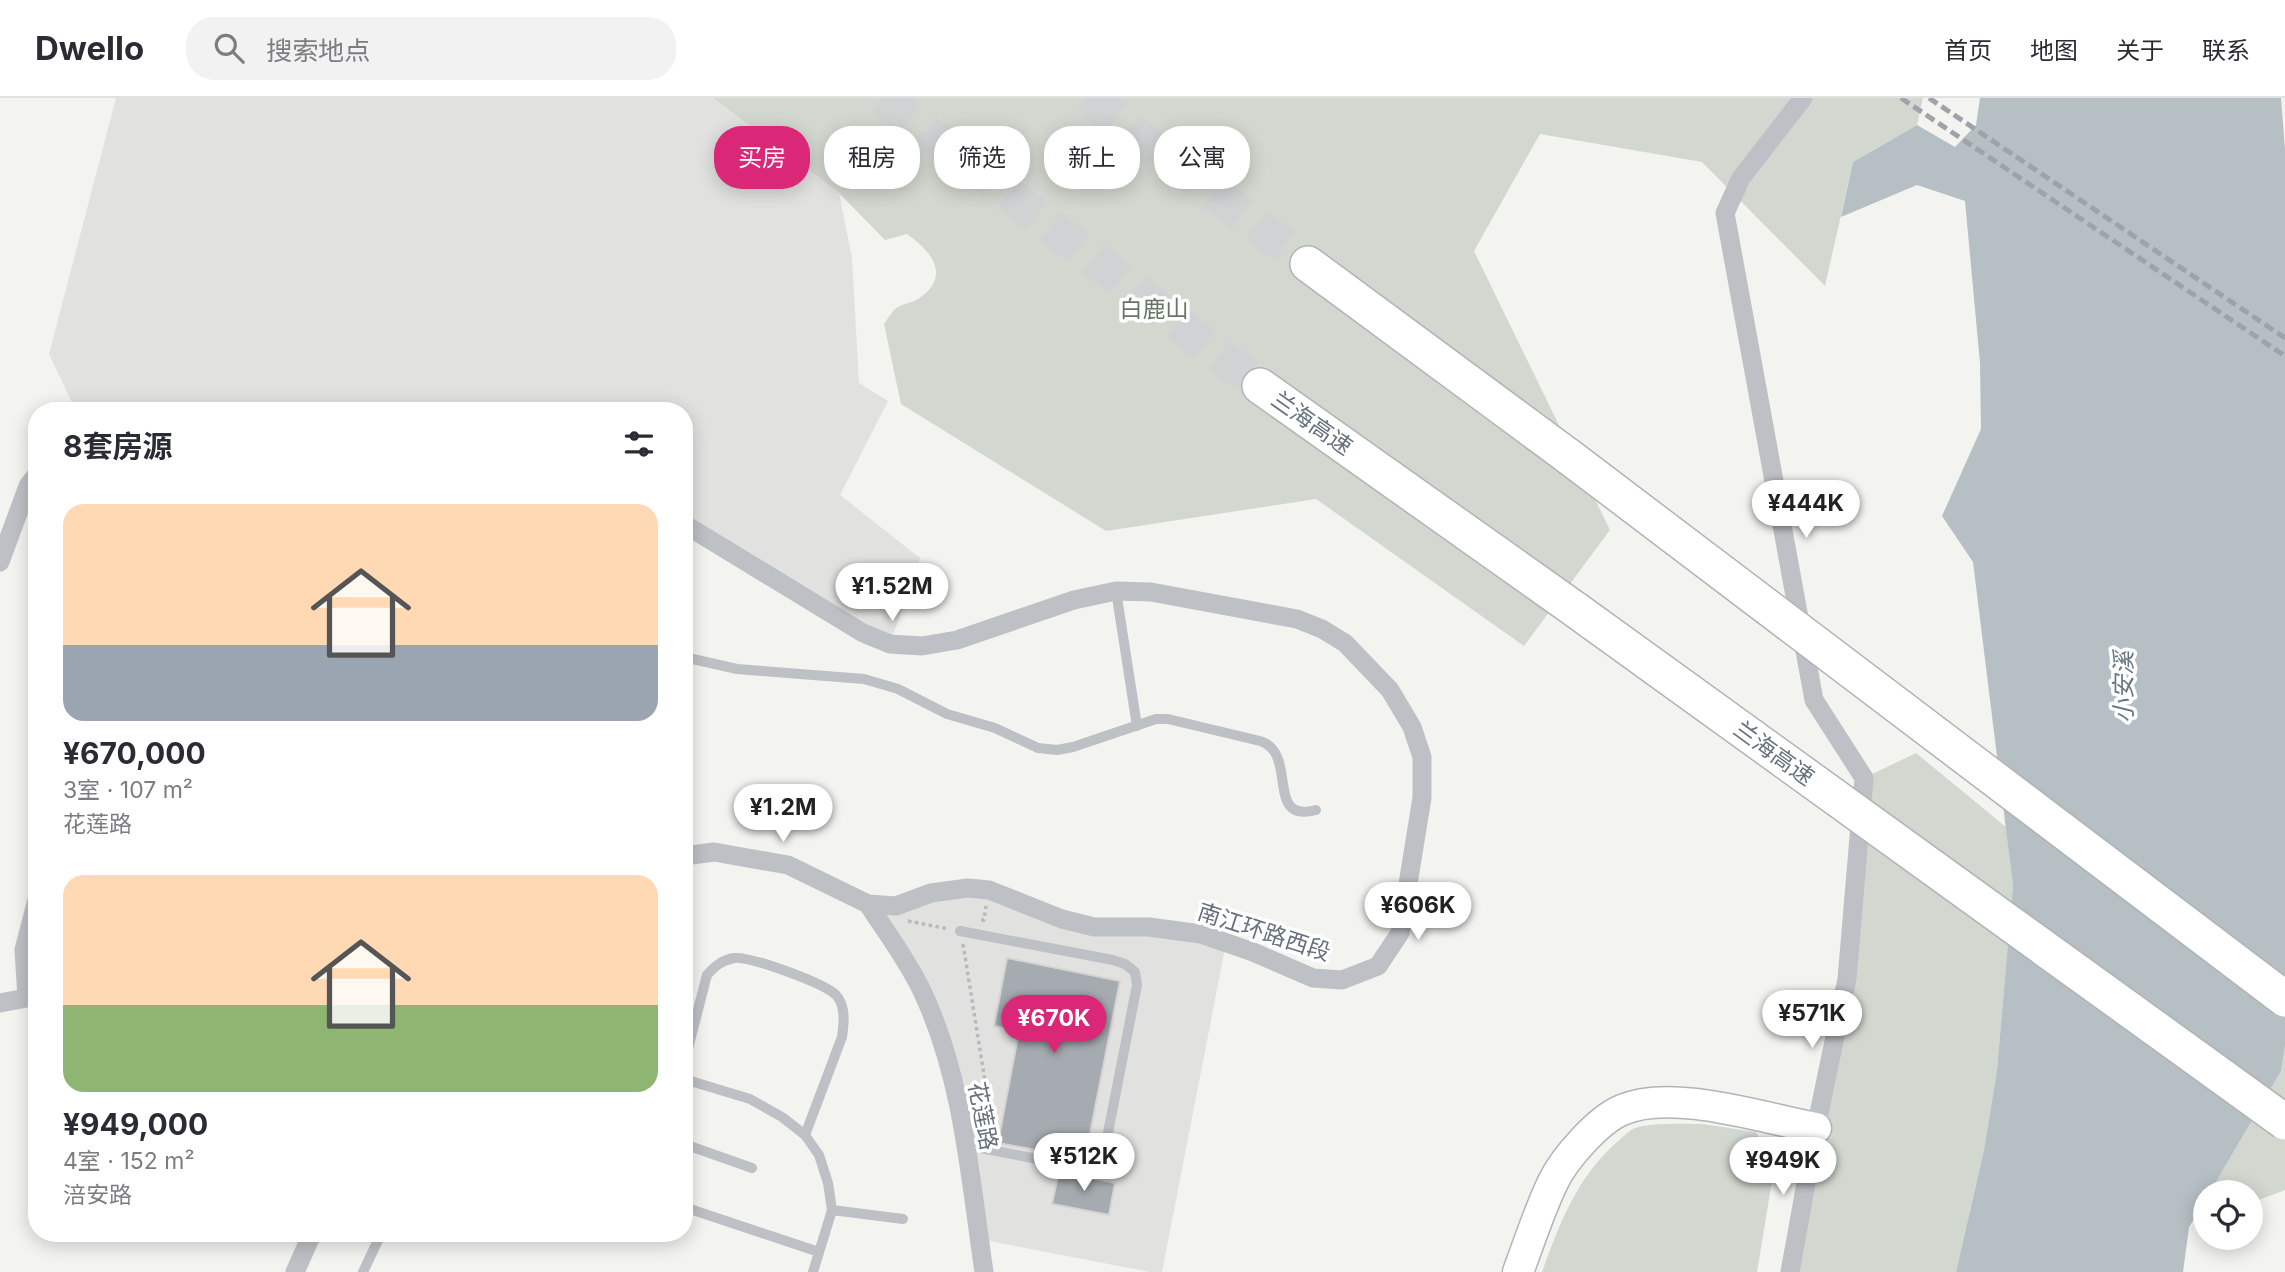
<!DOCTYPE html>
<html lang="zh">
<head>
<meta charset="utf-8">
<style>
  :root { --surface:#fff; --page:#f2f2f3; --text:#2b2b33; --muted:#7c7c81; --line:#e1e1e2; --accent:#db2777 }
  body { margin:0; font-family:Inter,"Noto Sans SC",sans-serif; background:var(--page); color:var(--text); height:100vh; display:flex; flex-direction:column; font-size:26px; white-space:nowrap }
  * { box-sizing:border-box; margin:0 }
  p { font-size:23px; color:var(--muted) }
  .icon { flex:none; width:38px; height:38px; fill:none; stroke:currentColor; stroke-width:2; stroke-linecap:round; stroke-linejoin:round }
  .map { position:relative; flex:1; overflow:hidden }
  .panel { position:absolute; left:28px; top:304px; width:665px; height:840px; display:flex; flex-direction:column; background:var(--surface); border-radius:28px; box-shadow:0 4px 18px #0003 }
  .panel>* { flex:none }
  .top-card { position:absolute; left:714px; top:28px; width:665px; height:63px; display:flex; gap:14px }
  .tools { position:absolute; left:2193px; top:1082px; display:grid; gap:14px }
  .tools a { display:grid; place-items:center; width:70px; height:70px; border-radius:50%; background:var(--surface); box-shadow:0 4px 18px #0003; font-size:35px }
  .price { position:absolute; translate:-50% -60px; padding:0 16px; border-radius:24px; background:#fff; color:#222; font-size:23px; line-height:46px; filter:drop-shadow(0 2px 4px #0008) }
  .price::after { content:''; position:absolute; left:50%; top:42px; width:21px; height:16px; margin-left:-10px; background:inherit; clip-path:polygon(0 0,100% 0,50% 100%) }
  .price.active { background:var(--accent); color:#fff }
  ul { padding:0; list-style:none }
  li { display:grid; align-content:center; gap:14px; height:371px; padding:0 35px }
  li span { display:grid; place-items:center; height:217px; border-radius:21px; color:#555 }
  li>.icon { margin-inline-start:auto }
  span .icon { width:126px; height:126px; fill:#fffc; stroke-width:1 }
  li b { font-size:30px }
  h2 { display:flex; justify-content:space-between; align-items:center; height:84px; padding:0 35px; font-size:30px }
  .pill { padding:0 24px; border-radius:28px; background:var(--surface); box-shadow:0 4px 18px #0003; font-size:24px; line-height:63px }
  .pill.active { background:var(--accent); color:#fff }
  header { display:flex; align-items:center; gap:42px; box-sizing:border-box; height:98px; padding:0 35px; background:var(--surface); border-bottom:2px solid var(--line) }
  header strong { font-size:33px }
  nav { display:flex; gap:38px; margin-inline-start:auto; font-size:24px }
  .search { width:490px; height:63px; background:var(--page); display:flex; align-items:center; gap:18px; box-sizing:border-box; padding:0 24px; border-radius:28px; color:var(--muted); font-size:26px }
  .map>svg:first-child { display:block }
  .built { fill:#e1e2e0 }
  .green { fill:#d2d8d0 }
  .water { fill:#b6bfc4 }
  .building { fill:#a5abb0; stroke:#d4d5d3; stroke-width:2 }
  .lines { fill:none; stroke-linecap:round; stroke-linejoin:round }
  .highway-tunnel { stroke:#d0d2d4; stroke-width:35; stroke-dasharray:35 18; stroke-linecap:butt }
  .primary-casing { stroke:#b1b4b8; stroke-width:33 }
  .highway-casing { stroke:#b0b3b6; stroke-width:38 }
  .path { stroke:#b7b9bc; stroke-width:3.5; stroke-dasharray:3.5 3.5; stroke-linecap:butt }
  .lane { stroke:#bdc0c4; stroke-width:10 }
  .street { stroke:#bdc0c4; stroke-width:19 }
  .primary { stroke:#fff; stroke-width:30 }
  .highway { stroke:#fff; stroke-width:35 }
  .rail { stroke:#9fa3a9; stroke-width:5; stroke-dasharray:10 5; stroke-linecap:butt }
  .highway-bridge-casing { stroke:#b0b3b6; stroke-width:38; stroke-linecap:butt }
  .highway-bridge { stroke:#fff; stroke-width:35 }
  .labels { text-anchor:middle; stroke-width:7; stroke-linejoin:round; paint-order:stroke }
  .park-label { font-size:23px; fill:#667664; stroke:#fff }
  .street-label { font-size:23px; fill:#66717e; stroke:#fff }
  .water-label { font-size:24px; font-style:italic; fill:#677882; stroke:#fff }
</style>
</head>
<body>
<header>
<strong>Dwello</strong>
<div class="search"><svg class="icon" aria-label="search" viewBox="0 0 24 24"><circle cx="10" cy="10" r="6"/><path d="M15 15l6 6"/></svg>搜索地点</div>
<nav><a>首页</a><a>地图</a><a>关于</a><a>联系</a></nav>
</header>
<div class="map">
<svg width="2285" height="1174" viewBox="0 0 2285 1174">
  <rect width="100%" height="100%" fill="#f3f3f0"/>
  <path class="built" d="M116,0H713L839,95L852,160L859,285L888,303L840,397L920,460L890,546L684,426V313H76L49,256Z
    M968,790L1062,821L1226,845L1162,1174H1150L979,1141L943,949L868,806Z"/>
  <path class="green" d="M713,0H1923L1917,27L1853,64L1825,188L1702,64L1540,36L1474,153L1610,432L1524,548L1316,401L1106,433L901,306L884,226C888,221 892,212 898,209C904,205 912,205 918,201C952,178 932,154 907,136L885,142L839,95Z
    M1916,655L2006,729L2013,788L1997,972L1984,1052L1956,1174H1790L1847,881L1864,680Z
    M2285,948V1092L2251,1105L2250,1094H2210L2281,973Z
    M1702,1026L1756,1034L1774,1071L1757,1174H1542C1559,1127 1577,1079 1616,1045C1621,1041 1627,1034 1633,1031C1647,1024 1686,1026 1702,1026Z"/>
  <path class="water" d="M1980,0H2281L2285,51V948L2281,973L2210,1094H2205V1103L2189,1129L2183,1174H1956L1984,1052L1997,972L2013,788L1973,464L1942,418L1981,331L1980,265L1965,103L1917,87L1841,119L1853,64L1917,27L1955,49L1976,27Z"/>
  <path class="building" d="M1007,860L1120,883L1085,1061L998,1045L1019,933L994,928Z
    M1059,1073L1115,1085L1109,1117L1052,1106Z"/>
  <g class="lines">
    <path class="highway-tunnel" d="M882,0L1260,288
      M1087,0L1308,166"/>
    <g class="primary-casing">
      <path id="primary" d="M1518,1174C1529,1145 1539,1113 1553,1084C1564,1061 1598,1022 1622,1012C1671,990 1763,1020 1816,1030"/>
    </g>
    <g class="highway-casing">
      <path id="highway" d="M1308,166L1568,358
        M1260,288L1576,512"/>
    </g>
    <path class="path" d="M981,822H984L986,808
      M908,823L949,831
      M963,846L994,1039"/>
    <path class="lane" d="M1116,493L1137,628
      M684,559L737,571L864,581L898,591L947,616L995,630L1038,650L1057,652L1073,649L1156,621H1168L1260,643C1299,655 1264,726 1316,712
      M960,833L1113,862L1125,866L1135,874L1137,887L1104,1055C1097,1067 1092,1069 1079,1069L965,1047
      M684,966L707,877C715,868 722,862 734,860C750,858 824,885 836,897C846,908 844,925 842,939L805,1037
      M684,981L750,1001L782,1019L805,1037L819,1057L828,1085L832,1112L813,1174
      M684,1046L752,1070
      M684,1109L819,1154
      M832,1112L903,1121
      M363,1174L381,1136"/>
    <path class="street" d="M684,426L863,535L890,546L922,548L957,542L1074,502L1116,493L1151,494L1297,521L1322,531L1345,545L1390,592L1412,629L1422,659V700L1400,835L1378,868L1342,882L1313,880L1253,854L1201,836L1149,829H1094L1062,821L989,792L968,790L931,795L896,808L868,806L788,767L714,754L684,758
      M0,464L28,388L37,376
      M868,806C886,834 908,863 922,893C963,979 970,1080 984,1174
      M27,900L24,852L37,802
      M0,905L27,900
      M295,1174L312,1136
      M1790,1174L1816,1030L1847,881L1864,680L1814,602L1725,115L1741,80L1803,0"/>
    <use href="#primary" class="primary"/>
    <use href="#highway" class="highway"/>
    <path class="rail" d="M1901,0L2285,258
      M1929,0L2285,240"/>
    <g class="highway-bridge-casing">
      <path id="highway-bridge" d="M1568,358L2285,901
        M1576,512L2285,1024"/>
    </g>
    <use href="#highway-bridge" class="highway-bridge"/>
  </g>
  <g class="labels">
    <g class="park-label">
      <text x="1154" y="219">白鹿山</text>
    </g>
    <g class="street-label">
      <text transform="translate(1312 325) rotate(35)" y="8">兰海高速</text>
      <text transform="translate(1774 655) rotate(36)" y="8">兰海高速</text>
      <text transform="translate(1264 834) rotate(18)" y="8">南江环路西段</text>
      <text transform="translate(983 1018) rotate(79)" y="8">花莲路</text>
    </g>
    <g class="water-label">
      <text transform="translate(2124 589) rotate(-90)" y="8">小安溪</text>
    </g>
  </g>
</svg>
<div class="tools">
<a><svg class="icon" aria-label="locate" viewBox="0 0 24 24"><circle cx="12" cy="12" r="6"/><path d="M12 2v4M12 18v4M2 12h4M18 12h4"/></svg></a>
</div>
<b class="price" style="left:1806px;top:442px">¥444K</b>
<b class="price" style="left:892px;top:525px">¥1.52M</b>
<b class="price" style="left:783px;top:746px">¥1.2M</b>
<b class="price" style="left:1418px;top:844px">¥606K</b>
<b class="price" style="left:1812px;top:952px">¥571K</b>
<b class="price active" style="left:1054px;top:957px">¥670K</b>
<b class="price" style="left:1084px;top:1095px">¥512K</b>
<b class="price" style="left:1783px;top:1099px">¥949K</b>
<div class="top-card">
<a class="pill active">买房</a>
<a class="pill">租房</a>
<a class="pill">筛选</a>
<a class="pill">新上</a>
<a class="pill">公寓</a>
</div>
<section class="panel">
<h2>8套房源<svg class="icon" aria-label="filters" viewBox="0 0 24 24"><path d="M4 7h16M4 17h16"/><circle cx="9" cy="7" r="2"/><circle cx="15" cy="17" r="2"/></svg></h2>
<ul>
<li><span style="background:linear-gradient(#ffd9b3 65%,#9aa5b1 0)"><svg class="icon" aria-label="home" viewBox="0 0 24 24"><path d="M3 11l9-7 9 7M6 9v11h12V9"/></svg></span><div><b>¥670,000</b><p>3室 · 107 m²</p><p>花莲路</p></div></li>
<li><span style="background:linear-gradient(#ffd9b3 60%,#8fb573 0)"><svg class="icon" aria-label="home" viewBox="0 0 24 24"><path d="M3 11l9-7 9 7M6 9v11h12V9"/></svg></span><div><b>¥949,000</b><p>4室 · 152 m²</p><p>涪安路</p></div></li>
</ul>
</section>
</div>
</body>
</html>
